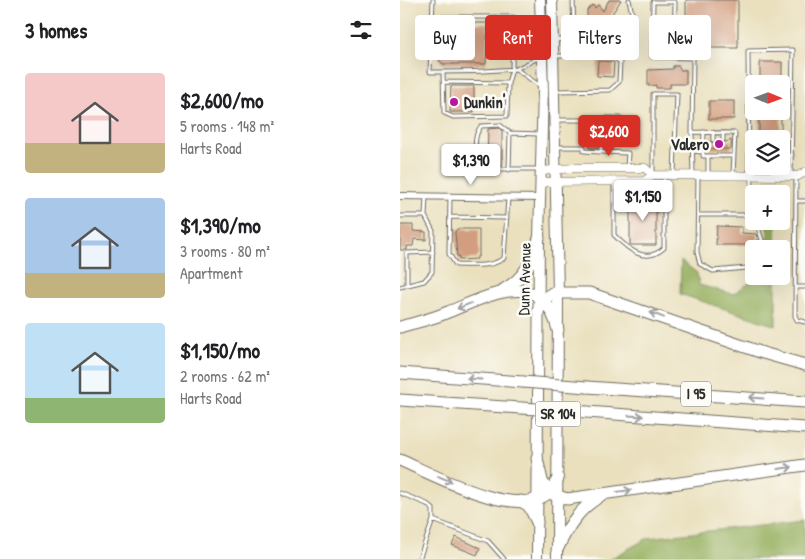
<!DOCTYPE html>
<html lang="en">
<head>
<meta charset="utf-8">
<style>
  :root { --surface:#fff; --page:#f6f6f6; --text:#202124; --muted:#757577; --accent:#d93025 }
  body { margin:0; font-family:"Patrick Hand",sans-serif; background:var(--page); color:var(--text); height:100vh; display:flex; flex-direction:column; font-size:19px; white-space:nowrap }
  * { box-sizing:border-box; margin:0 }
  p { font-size:16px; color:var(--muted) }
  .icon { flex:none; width:28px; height:28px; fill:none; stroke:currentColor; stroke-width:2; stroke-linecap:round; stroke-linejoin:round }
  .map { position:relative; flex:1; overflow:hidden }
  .details { display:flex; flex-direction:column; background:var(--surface); width:400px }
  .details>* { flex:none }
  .banner { position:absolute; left:15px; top:15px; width:315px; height:45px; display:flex; gap:10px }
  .needle { width:32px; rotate:91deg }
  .controls { position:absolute; left:345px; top:75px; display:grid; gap:10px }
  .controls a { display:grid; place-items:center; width:45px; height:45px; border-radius:5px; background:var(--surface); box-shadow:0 5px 20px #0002; font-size:25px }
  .price { position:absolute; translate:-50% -42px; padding:0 11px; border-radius:5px; background:#fff; color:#222; font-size:16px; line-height:32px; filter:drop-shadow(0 1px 2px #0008) }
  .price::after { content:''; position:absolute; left:50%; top:30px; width:15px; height:11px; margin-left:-8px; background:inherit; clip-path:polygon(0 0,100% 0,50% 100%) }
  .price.active { background:var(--accent); color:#fff }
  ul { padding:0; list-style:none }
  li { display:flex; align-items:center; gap:15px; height:125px; padding:0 25px }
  li span { display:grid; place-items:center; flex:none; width:140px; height:100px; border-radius:5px; color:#555 }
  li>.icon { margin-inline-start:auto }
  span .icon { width:60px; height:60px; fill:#fffc; stroke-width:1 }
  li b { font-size:21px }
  h2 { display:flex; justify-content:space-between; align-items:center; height:60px; padding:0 25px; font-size:21px }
  .tag { padding:0 18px; border-radius:5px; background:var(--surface); box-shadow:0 5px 20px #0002; font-size:18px; line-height:45px }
  .tag.active { background:var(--accent); color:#fff }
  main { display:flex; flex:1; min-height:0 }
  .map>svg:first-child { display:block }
  .forest { fill:#97b061; stroke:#616e46 }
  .building { fill:#d39e80 }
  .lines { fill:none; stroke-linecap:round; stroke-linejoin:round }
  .service-casing { stroke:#6e6a5e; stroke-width:5 }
  .minor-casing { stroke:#6e6a5e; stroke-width:8 }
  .tertiary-casing { stroke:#6e6a5e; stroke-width:9 }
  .primary-casing { stroke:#6e6a5e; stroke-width:12 }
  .motorway-casing { stroke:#6e6a5e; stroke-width:13 }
  .service { stroke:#fff; stroke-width:3 }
  .minor { stroke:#fff; stroke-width:6 }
  .tertiary { stroke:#fff; stroke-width:8 }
  .primary { stroke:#fff; stroke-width:10 }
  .motorway { stroke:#fff; stroke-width:11 }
  .motorway-bridge-casing { stroke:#6e6a5e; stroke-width:13; stroke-linecap:butt }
  .motorway-bridge { stroke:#fff; stroke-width:11 }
  .oneway { stroke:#a0a0a0 }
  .poi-dot { fill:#b5179e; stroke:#fdfcf7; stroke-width:2 }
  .labels { text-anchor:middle; stroke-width:5; stroke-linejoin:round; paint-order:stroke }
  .shield { fill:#fdfcf7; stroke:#6a6a68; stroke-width:1 }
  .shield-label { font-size:15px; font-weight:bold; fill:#2b2b2b }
  .poi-label { font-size:16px; font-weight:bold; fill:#2b2b2b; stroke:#fdfcf7; text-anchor:start }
  .street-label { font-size:16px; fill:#2b2b2b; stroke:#fdfcf7 }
</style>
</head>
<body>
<main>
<section class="details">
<h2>3 homes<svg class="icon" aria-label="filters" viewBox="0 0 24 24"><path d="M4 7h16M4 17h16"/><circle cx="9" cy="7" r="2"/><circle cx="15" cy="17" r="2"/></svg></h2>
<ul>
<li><span style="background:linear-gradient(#f6c9c9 70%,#c2b280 0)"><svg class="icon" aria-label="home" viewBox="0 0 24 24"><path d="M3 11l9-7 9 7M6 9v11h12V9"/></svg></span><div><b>$2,600/mo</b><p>5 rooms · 148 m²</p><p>Harts Road</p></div></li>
<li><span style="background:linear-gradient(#a9c7e8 75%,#c2b280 0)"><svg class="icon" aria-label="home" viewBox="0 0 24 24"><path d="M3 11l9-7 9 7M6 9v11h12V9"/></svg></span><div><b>$1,390/mo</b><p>3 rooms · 80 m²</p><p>Apartment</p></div></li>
<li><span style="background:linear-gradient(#bfe0f5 75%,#8fb573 0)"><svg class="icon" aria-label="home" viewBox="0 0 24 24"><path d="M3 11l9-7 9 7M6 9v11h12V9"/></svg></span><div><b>$1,150/mo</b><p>2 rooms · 62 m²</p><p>Harts Road</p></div></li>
</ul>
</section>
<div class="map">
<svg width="405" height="559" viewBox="0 0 405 559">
  <rect width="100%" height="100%" fill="#fdfcf7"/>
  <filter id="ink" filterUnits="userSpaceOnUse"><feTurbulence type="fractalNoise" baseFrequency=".02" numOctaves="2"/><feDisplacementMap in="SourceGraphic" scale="10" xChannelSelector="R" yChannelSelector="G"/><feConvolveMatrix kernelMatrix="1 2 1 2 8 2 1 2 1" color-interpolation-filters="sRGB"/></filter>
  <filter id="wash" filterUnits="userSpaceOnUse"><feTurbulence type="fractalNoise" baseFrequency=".0096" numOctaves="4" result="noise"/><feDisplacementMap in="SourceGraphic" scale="20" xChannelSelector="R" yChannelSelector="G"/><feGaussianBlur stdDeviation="1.12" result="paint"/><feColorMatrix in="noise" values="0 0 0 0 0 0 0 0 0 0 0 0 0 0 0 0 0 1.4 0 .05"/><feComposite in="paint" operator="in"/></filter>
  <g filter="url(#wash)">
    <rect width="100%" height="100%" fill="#eae0be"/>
    <path class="forest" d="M363,221H376V249H366L368,231Z
      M281,261L297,273L299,285L333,294L360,276H376V326L280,294Z
      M405,520V559H210L248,538Z"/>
    <g id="blocks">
      <path class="building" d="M209,0H221L210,17L216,25L213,28L215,30L210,34L208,31L204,34L201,31L198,33L187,20V10L193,5L195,8L198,5L203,11Z
        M286,0H338V48H286Z
        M72,23H88L86,64H43L39,60L40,26H71Z
        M198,61L214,62L213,77L197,76Z
        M360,62H382V84H360Z
        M273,66H279L280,70H286V84H270V88H256V85L248,86V70L273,69Z
        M51,86H74V112H50Z
        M309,101H334V119H309Z
        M359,111H381V139H359Z
        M206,116H221V131H217V141H204Z
        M190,123L198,124V148H189Z
        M99,128L102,131V166H87L88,129Z
        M307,140L313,143L316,140L323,143L331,140V149H307Z
        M230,200H256V245H230Z
        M0,225H13V231L26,232V240L14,239L13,246H7V250H0Z
        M317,226L342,227V233L356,234L358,240L357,245H316Z
        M57,229H79V256H77V259L59,260V256H57L55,232Z
        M56,537L80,548L77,555L52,545Z"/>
    </g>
  </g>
  <g filter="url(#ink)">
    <use href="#blocks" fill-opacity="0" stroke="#6e6a5e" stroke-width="1"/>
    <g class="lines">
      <g class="service-casing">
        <path id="service" d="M33,0L30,72H43
          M33,17H113L112,69L108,83L107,116L53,117L44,113L43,72C68,72 92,71 116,69
          M172,38L217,39L225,36L230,30L232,13L229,0
          M155,40L169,39L174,36L173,0
          M274,58L275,2H253L252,57L293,58L292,132
          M44,82L108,83
          M140,86L116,69L140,57
          M156,91L210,90L219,82L220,63L214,55L156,56
          M156,120H201V152L228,153L227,168
          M304,132L303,156H334
          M139,134L110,133L100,125L81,126C72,138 74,161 86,169H139
          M313,140V132
          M323,140V133
          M156,147H184V151L201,152
          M292,151L303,152
          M381,155H392
          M109,170L110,133
          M253,174V94H277L274,175
          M293,175L292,132L335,133L333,175
          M308,175V156
          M298,176L297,252L300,264L313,271L347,268L354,259
          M349,176L348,51L393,50L391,175
          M352,176L351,211L353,216
          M396,177L395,316L397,320L405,322
          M214,181V235C228,249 245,265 264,248V176
          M50,196L49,254L56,265C72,265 91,268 104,258L108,198
          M396,201H405
          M298,215H353
          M0,216H25
          M50,217L107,218
          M356,221L362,240L359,249
          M7,284V253L33,252
          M0,287L24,281L32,272L33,231L25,216L26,197
          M395,287H405
          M0,493L27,504L33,509V520L88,541L104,559
          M19,559L33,520"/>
      </g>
      <g class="minor-casing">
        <path id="minor" d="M0,196L141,198"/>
      </g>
      <g class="tertiary-casing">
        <path id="tertiary" d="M142,171L173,168H245L253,175
          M142,182L244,181L253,175L398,176L405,172"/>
      </g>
      <g class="primary-casing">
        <path id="primary" d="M152,0L158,293L157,559
          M137,559L139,238L143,90L140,0"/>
      </g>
      <g class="motorway-casing">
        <path id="motorway" d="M103,290C125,278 132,261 139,238
          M138,311L144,300L152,293H189L363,353L405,365
          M0,327C16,322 33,319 48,312C91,295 142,266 158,330
          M0,373L123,382
          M187,387L405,402
          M0,400L121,408
          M187,412L405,428
          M137,458L142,481L149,493L167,499L405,465
          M0,460C32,474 119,522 149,492C153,488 155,483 158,479
          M121,501L129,506L137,522
          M157,550C168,526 178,510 200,496"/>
      </g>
      <use href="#service" class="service"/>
      <use href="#minor" class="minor"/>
      <use href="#tertiary" class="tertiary"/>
      <use href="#primary" class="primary"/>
      <use href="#motorway" class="motorway"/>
      <g class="motorway-bridge-casing">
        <path id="motorway-bridge" d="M123,382L187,387
          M121,408L187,412"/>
      </g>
      <use href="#motorway-bridge" class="motorway-bridge"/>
    </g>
    <defs><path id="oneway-shaft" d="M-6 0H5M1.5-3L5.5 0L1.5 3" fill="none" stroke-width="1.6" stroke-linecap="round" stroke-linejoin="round" transform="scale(1.25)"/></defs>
    <g class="oneway">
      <use href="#oneway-shaft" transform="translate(64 306) rotate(158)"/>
      <use href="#oneway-shaft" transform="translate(257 315) rotate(-159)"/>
      <use href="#oneway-shaft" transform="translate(74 379) rotate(-176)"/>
      <use href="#oneway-shaft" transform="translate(356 398) rotate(-176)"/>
      <use href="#oneway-shaft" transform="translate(236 416) rotate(4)"/>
      <use href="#oneway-shaft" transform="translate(385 468) rotate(-8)"/>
      <use href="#oneway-shaft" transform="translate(45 479) rotate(23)"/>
      <use href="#oneway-shaft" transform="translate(224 491) rotate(-8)"/>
    </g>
  </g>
  <g class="poi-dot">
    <circle cx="54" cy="102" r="5"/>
    <circle cx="319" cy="144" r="5"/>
  </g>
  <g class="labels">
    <g class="shield">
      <rect x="281" y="381.5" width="30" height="25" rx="4"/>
      <rect x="135.5" y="401.5" width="45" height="25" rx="4"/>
    </g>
    <g class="shield-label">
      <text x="296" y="399">I 95</text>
      <text x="158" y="419">SR 104</text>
    </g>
    <g class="poi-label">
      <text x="64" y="108">Dunkin'</text>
      <text x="309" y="150" text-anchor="end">Valero</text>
    </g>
    <g class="street-label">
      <text transform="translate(124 279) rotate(-89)" y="6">Dunn Avenue</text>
    </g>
  </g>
</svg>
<div class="controls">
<a><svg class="needle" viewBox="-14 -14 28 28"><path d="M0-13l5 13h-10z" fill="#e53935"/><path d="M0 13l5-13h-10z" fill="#757577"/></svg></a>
<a><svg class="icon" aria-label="layers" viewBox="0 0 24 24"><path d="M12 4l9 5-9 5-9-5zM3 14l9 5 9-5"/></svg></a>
<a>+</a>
<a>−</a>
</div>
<b class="price active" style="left:209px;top:157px">$2,600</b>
<b class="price" style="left:71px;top:186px">$1,390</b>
<b class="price" style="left:243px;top:222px">$1,150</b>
<div class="banner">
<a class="tag">Buy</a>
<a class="tag active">Rent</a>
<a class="tag">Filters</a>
<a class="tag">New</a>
</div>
</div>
</main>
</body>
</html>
